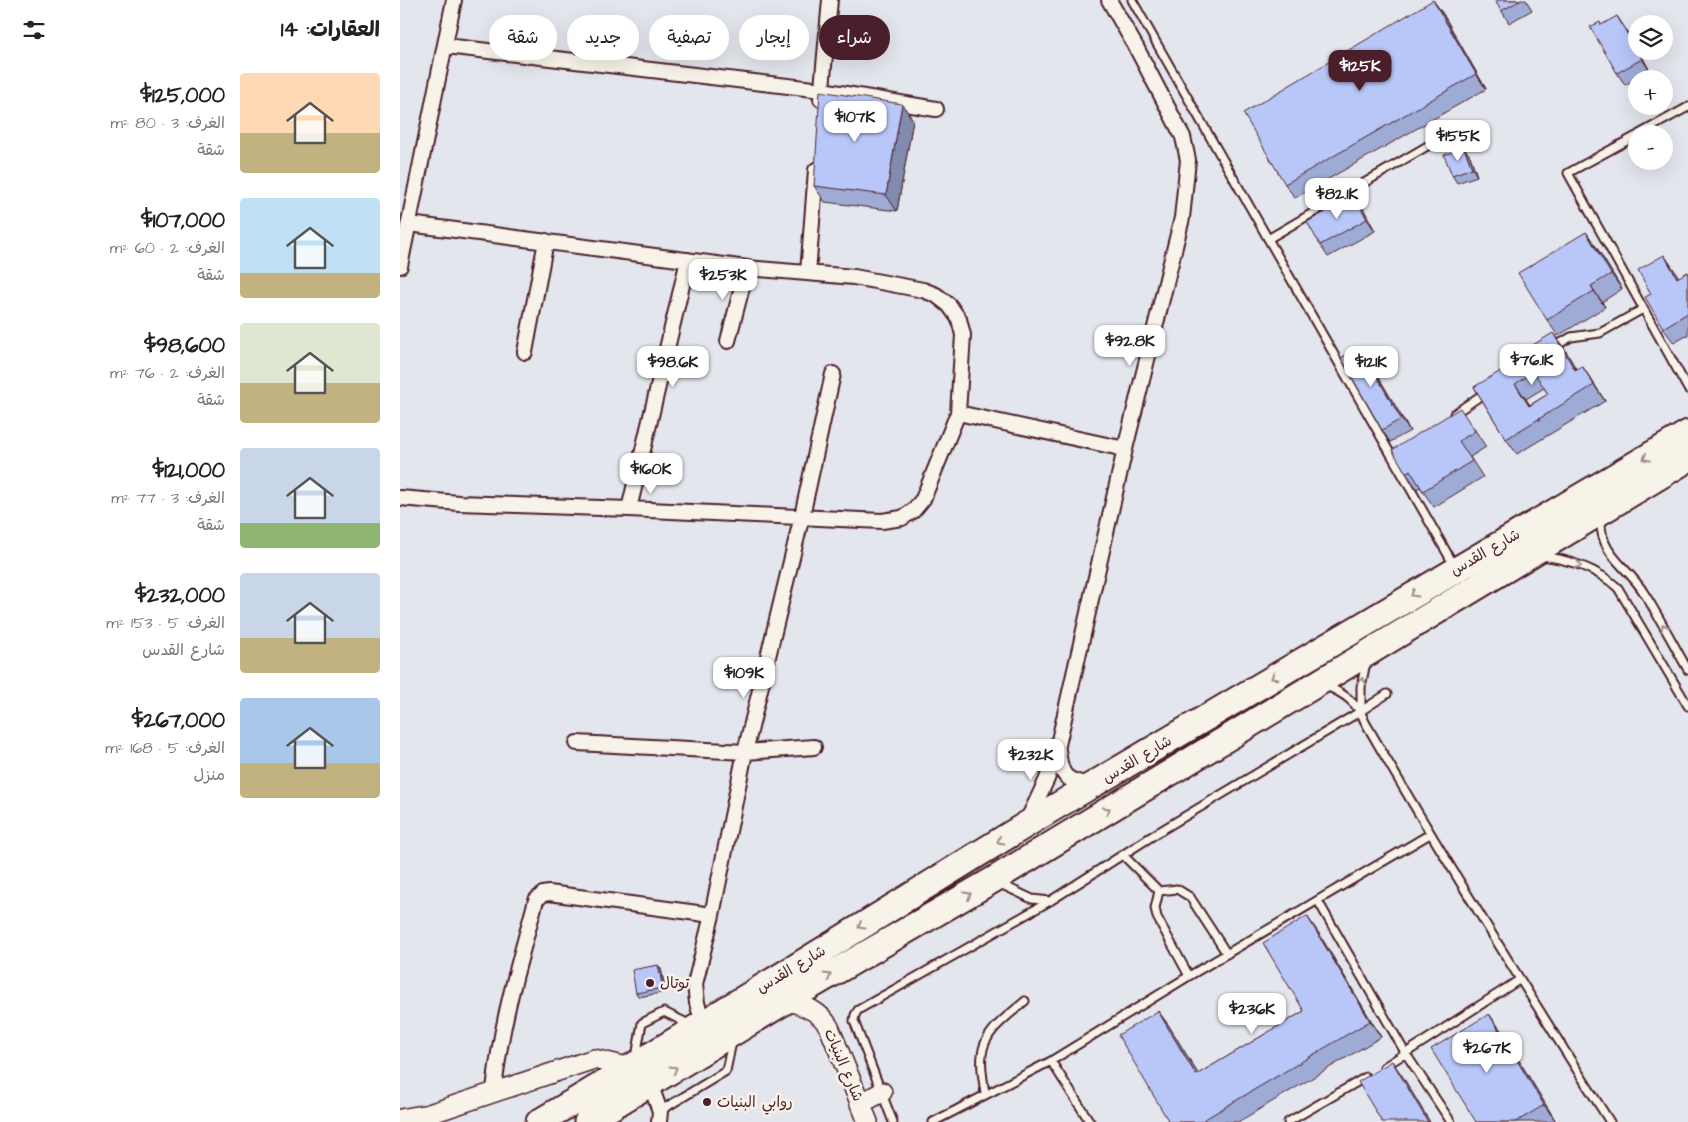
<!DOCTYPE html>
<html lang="ar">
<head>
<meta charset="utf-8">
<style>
  :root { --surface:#fff; --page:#f6f6f6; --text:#222; --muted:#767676; --accent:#4a1f2b }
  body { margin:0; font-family:"Architects Daughter","Playpen Sans Arabic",sans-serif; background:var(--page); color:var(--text); direction:rtl; height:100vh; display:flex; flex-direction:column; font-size:19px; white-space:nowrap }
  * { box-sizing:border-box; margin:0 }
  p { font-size:16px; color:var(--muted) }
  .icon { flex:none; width:28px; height:28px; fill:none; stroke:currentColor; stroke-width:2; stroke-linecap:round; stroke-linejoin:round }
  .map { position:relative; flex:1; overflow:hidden; direction:ltr }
  .sheet { display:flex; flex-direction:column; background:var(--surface); width:400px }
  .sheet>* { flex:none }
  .top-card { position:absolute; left:15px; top:15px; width:475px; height:45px; direction:rtl; display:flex; gap:10px }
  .controls { position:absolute; left:1228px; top:15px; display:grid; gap:10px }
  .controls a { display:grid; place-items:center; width:45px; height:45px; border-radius:50%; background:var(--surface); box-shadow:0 5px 20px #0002; font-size:25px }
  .price { position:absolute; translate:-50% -42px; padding:0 11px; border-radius:10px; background:#fff; color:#222; font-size:16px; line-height:32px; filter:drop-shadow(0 1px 2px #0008) }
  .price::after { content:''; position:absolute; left:50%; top:30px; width:15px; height:11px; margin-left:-8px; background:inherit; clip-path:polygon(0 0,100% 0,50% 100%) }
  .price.selected { background:var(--accent); color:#fff }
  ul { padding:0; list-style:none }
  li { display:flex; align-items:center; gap:15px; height:125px; padding:0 20px }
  li span { display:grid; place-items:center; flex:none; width:140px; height:100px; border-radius:5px; color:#555 }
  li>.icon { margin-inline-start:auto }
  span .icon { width:60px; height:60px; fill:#fffc; stroke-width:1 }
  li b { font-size:21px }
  h2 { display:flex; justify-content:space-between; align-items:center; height:60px; padding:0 20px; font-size:21px }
  .tag { padding:0 18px; border-radius:22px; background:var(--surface); box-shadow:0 5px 20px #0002; font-size:18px; line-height:45px }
  .tag.selected { background:var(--accent); color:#fff }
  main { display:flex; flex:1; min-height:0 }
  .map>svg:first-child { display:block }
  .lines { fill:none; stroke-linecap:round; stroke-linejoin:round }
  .lane-casing { stroke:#4a1f2b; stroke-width:11 }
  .street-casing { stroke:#4a1f2b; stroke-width:18 }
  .secondary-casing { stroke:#4a1f2b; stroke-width:22 }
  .highway-casing { stroke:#4a1f2b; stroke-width:29 }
  .lane { stroke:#f7f3e8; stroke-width:7 }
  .street { stroke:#f7f3e8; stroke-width:14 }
  .secondary { stroke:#f7f3e8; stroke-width:19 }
  .highway { stroke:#f7f3e8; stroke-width:25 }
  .wall { fill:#9eabd5; stroke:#4a1f2b; fill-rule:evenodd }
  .shaded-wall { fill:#818bae; stroke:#4a1f2b }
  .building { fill:#b8c7f8; stroke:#4a1f2b; fill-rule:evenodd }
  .oneway { stroke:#a0898a }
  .poi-dot { fill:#4a1f2b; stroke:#f7f3e8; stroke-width:2 }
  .labels { text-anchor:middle; stroke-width:5; stroke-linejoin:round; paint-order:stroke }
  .street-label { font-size:15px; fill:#4a1f2b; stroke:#f7f3e8 }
  .poi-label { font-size:15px; fill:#4a1f2b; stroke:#f7f3e8; text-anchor:start }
</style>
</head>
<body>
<main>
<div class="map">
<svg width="1288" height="1122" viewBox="0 0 1288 1122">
  <rect width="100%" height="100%" fill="#e4e6ed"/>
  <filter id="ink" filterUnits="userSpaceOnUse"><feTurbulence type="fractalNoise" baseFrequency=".02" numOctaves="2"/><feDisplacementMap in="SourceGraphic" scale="10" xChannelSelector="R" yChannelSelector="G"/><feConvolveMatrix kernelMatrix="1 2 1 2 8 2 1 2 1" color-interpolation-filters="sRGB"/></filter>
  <g filter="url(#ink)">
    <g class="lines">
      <g class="lane-casing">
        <path id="lane" d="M732,0L1055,567
          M1239,134L1288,107
          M1236,136L1168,173L1288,389
          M868,239L1053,131
          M1154,347L1171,337L1200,333L1243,309
          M1054,414L1086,392
          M1201,519C1199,555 1228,566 1244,593C1260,618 1273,644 1288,670
          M1141,556C1168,559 1198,569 1218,588L1288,706
          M926,686C944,693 958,703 965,722C1043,858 1126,990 1210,1122
          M961,711V687L966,662
          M598,883L632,899L650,901
          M759,891L777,889L790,897L827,954
          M918,901L1006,1054L1051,1122
          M789,976L1030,834
          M236,1057L242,1023L264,1012L291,1025
          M651,1061L690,1122
          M984,1067L1119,980
          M585,1095C584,1082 580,1068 582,1055C584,1031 608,1016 625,1001
          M260,1111L326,1071L332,1042
          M493,1122L454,1021L455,1015L458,1010L650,901L757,833L961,711L987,694
          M533,1122L651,1061L789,976L757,917L755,908L759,891L723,855
          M888,1122L966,1077"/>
      </g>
      <g class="street-casing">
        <path id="street" d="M46,46L422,90L536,109
          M421,99L430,0
          M0,266L54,0
          M408,273L416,170
          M328,341L347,268
          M125,352L146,241
          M558,413L725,449
          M0,498L59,503L229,509L482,521L502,518L513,511L523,499L558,413L563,335L559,319L549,305L536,295L523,290L454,277L347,268L9,224
          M229,509L288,260
          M177,743L345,752L414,747
          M658,750C661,777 665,781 692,785
          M628,819L647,779L658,745L725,449L782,218L788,160L783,137L736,47L709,0
          M303,1023L297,1003L295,984L312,915L345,752L402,516L433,374
          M250,1084L260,1111L259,1122
          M94,1091C100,1026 119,963 136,900L143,894L149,893L312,915"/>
      </g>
      <g class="secondary-casing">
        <path id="secondary" d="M387,1000C404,1006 419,1010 429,1027L468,1122
          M460,1104L482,1092
          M0,1119L29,1114L194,1059L231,1068"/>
      </g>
      <g class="highway-casing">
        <path id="highway" d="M139,1122C311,1021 480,914 650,810C862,683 1075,558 1288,433
          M187,1122L387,1000L593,880L1288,459"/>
      </g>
      <use href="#lane" class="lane"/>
      <use href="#street" class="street"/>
      <use href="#secondary" class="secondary"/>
      <use href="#highway" class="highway"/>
    </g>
    <path class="wall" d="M1033,0L1043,14L1086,89L895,198L885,184Z
      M1095,0H1126L1132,10L1109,23Z
      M1202,25L1225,28L1236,51H1239L1250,71L1225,85L1217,73Z
      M502,104L513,120L497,211L425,202L414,186Z
      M1064,148L1070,156L1077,176L1057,183L1052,175Z
      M963,208L975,231L928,257L920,245Z
      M1186,232L1197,248L1222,289L1202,302L1205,307L1158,336L1147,320Z
      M1264,255L1279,278L1288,272V335L1274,343L1263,328L1251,294Z
      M1164,348L1176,369L1182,366L1205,401L1117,454L1106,439L1074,387ZM1144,388L1148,394L1130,405L1126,399Z
      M968,359L1010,431L990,442L982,430Z
      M1071,424L1086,447L1070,457L1083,477L1034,507L1020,487L1017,489L1006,473Z
      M918,932L981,1037L838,1122H769L758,1011L769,1026L798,1074L904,1011Z
      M258,965L261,969L266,992L239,997L236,993Z
      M1089,1014L1100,1029L1155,1120L1153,1122H1076Z"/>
    <path class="shaded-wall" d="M1033,0L1043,14L1086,89L1076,74Z
      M1217,16L1225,28L1236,47V49Z
      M1237,51H1239L1250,71L1242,59Z
      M502,104L513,120L497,211L486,195Z
      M1064,148L1070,156L1077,176L1072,168Z
      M954,196L963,208L975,231L967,219Z
      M1186,232L1197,248L1222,289L1211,274Z
      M1264,255L1275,271L1288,293L1277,278Z
      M1191,286L1202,302L1205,307L1194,291Z
      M1153,333L1164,348L1186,386L1175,370Z
      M960,347L968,359L1010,431L1001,419Z
      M1182,366L1193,382L1205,401L1194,385Z
      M1115,384L1126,399L1140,421L1129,406Z
      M907,916L918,932L981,1037L970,1021Z
      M258,965L261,969L266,992L263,988Z
      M758,1011L769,1026L808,1090L796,1075Z
      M1089,1014L1100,1029L1155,1120L1144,1105Z
      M992,1061L1003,1077L1030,1122H1028Z"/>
    <path class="building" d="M1033,0L1076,74L885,184L843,113Z
      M1095,0H1121L1101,11Z
      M1217,16L1236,49V51H1237L1242,59L1217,73L1190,27L1200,22L1201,25Z
      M420,91L502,104L486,195L414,186Z
      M1064,148L1072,168L1052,175L1044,155Z
      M954,196L967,219L920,245L907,222Z
      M1186,232L1211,274L1191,286L1194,291L1147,320L1118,273Z
      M1264,255L1277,278L1288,272V313L1263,328L1245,297L1251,294L1238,270Z
      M1153,333L1175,370L1182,366L1194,385L1106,439L1074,387L1114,363L1111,358ZM1134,372L1148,394L1129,406L1115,384Z
      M960,347L1001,419L982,430L941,358Z
      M1060,408L1075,431L1059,441L1072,461L1023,491L1010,470L1006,473L992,450Z
      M907,916L970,1021L800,1122H769L718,1035L758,1011L796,1075L904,1011L863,943Z
      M258,965L263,988L236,993L232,970Z
      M1089,1014L1144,1105L1116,1122H1076L1031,1049Z
      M992,1061L1028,1122H982L958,1082Z"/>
    <defs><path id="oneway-chevron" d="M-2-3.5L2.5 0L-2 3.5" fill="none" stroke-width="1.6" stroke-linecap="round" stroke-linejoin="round" transform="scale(1.25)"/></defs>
    <g class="oneway">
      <use href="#oneway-chevron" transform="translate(1246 458) rotate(150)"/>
      <use href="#oneway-chevron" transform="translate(1178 565) rotate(19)"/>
      <use href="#oneway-chevron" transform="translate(1014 594) rotate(149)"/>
      <use href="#oneway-chevron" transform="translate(1264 627) rotate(-120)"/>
      <use href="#oneway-chevron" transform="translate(874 677) rotate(149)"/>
      <use href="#oneway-chevron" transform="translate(962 681) rotate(-82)"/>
      <use href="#oneway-chevron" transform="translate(707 810) rotate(-31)"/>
      <use href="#oneway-chevron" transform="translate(600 841) rotate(149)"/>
      <use href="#oneway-chevron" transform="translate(568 895) rotate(-30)"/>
      <use href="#oneway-chevron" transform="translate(461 926) rotate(149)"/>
      <use href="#oneway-chevron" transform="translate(428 976) rotate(-30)"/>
      <use href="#oneway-chevron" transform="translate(274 1069) rotate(-31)"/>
    </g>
  </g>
  <g class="poi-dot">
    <circle cx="250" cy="983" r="5"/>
    <circle cx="307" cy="1102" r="5"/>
  </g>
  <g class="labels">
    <g class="street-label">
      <text transform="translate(1085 552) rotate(-30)" y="5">شارع القدس</text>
      <text transform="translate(737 759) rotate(-31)" y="5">شارع القدس</text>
      <text transform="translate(391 969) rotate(-31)" y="5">شارع القدس</text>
      <text transform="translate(444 1065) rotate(67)" y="5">شارع البنيات</text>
    </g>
    <g class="poi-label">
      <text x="260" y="988">توتال</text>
      <text x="317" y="1107">روابي البنيات</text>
    </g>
  </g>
</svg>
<div class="controls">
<a><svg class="icon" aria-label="layers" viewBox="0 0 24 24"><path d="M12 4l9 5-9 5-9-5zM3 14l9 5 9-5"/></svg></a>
<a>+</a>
<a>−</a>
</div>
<b class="price selected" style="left:960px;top:92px">$125K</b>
<b class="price" style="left:455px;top:143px">$107K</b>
<b class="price" style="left:1058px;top:162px">$155K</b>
<b class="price" style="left:937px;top:220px">$82.1K</b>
<b class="price" style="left:323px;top:301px">$253K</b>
<b class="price" style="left:730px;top:367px">$92.8K</b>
<b class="price" style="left:1132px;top:386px">$76.1K</b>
<b class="price" style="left:273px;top:388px">$98.6K</b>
<b class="price" style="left:971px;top:388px">$121K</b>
<b class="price" style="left:251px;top:495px">$160K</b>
<b class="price" style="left:344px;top:699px">$109K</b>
<b class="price" style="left:631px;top:781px">$232K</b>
<b class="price" style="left:852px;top:1035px">$236K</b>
<b class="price" style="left:1087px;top:1074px">$267K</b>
<div class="top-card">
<a class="tag selected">شراء</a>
<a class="tag">إيجار</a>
<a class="tag">تصفية</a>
<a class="tag">جديد</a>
<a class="tag">شقة</a>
</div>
</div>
<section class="sheet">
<h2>العقارات: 14<svg class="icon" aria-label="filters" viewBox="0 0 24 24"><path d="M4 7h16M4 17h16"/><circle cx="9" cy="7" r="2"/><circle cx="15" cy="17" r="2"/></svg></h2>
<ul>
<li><span style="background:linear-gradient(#ffd9b3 60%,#c2b280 0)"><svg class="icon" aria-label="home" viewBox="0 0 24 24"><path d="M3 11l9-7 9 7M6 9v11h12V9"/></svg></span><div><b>$125,000</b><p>الغرف: 3 · 80 m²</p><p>شقة</p></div></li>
<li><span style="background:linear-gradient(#bfe0f5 75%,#c2b280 0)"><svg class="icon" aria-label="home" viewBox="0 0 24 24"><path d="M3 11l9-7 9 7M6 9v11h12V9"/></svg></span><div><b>$107,000</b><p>الغرف: 2 · 60 m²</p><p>شقة</p></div></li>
<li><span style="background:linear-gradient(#dfe7d0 60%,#c2b280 0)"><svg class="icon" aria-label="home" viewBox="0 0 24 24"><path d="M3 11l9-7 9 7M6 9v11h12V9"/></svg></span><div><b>$98,600</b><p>الغرف: 2 · 76 m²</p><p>شقة</p></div></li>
<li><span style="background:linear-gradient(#c9d6e8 75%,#8fb573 0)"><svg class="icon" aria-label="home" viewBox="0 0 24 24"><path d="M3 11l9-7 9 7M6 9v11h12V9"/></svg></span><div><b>$121,000</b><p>الغرف: 3 · 77 m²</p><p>شقة</p></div></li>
<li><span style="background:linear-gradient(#c9d6e8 65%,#c2b280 0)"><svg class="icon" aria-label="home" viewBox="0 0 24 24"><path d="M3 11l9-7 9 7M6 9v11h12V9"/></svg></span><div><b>$232,000</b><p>الغرف: 5 · 153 m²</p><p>شارع القدس</p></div></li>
<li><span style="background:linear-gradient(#a9c7e8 65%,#c2b280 0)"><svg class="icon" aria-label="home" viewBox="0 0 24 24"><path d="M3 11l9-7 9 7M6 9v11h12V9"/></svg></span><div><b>$267,000</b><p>الغرف: 5 · 168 m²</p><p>منزل</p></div></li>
</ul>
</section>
</main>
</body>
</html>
